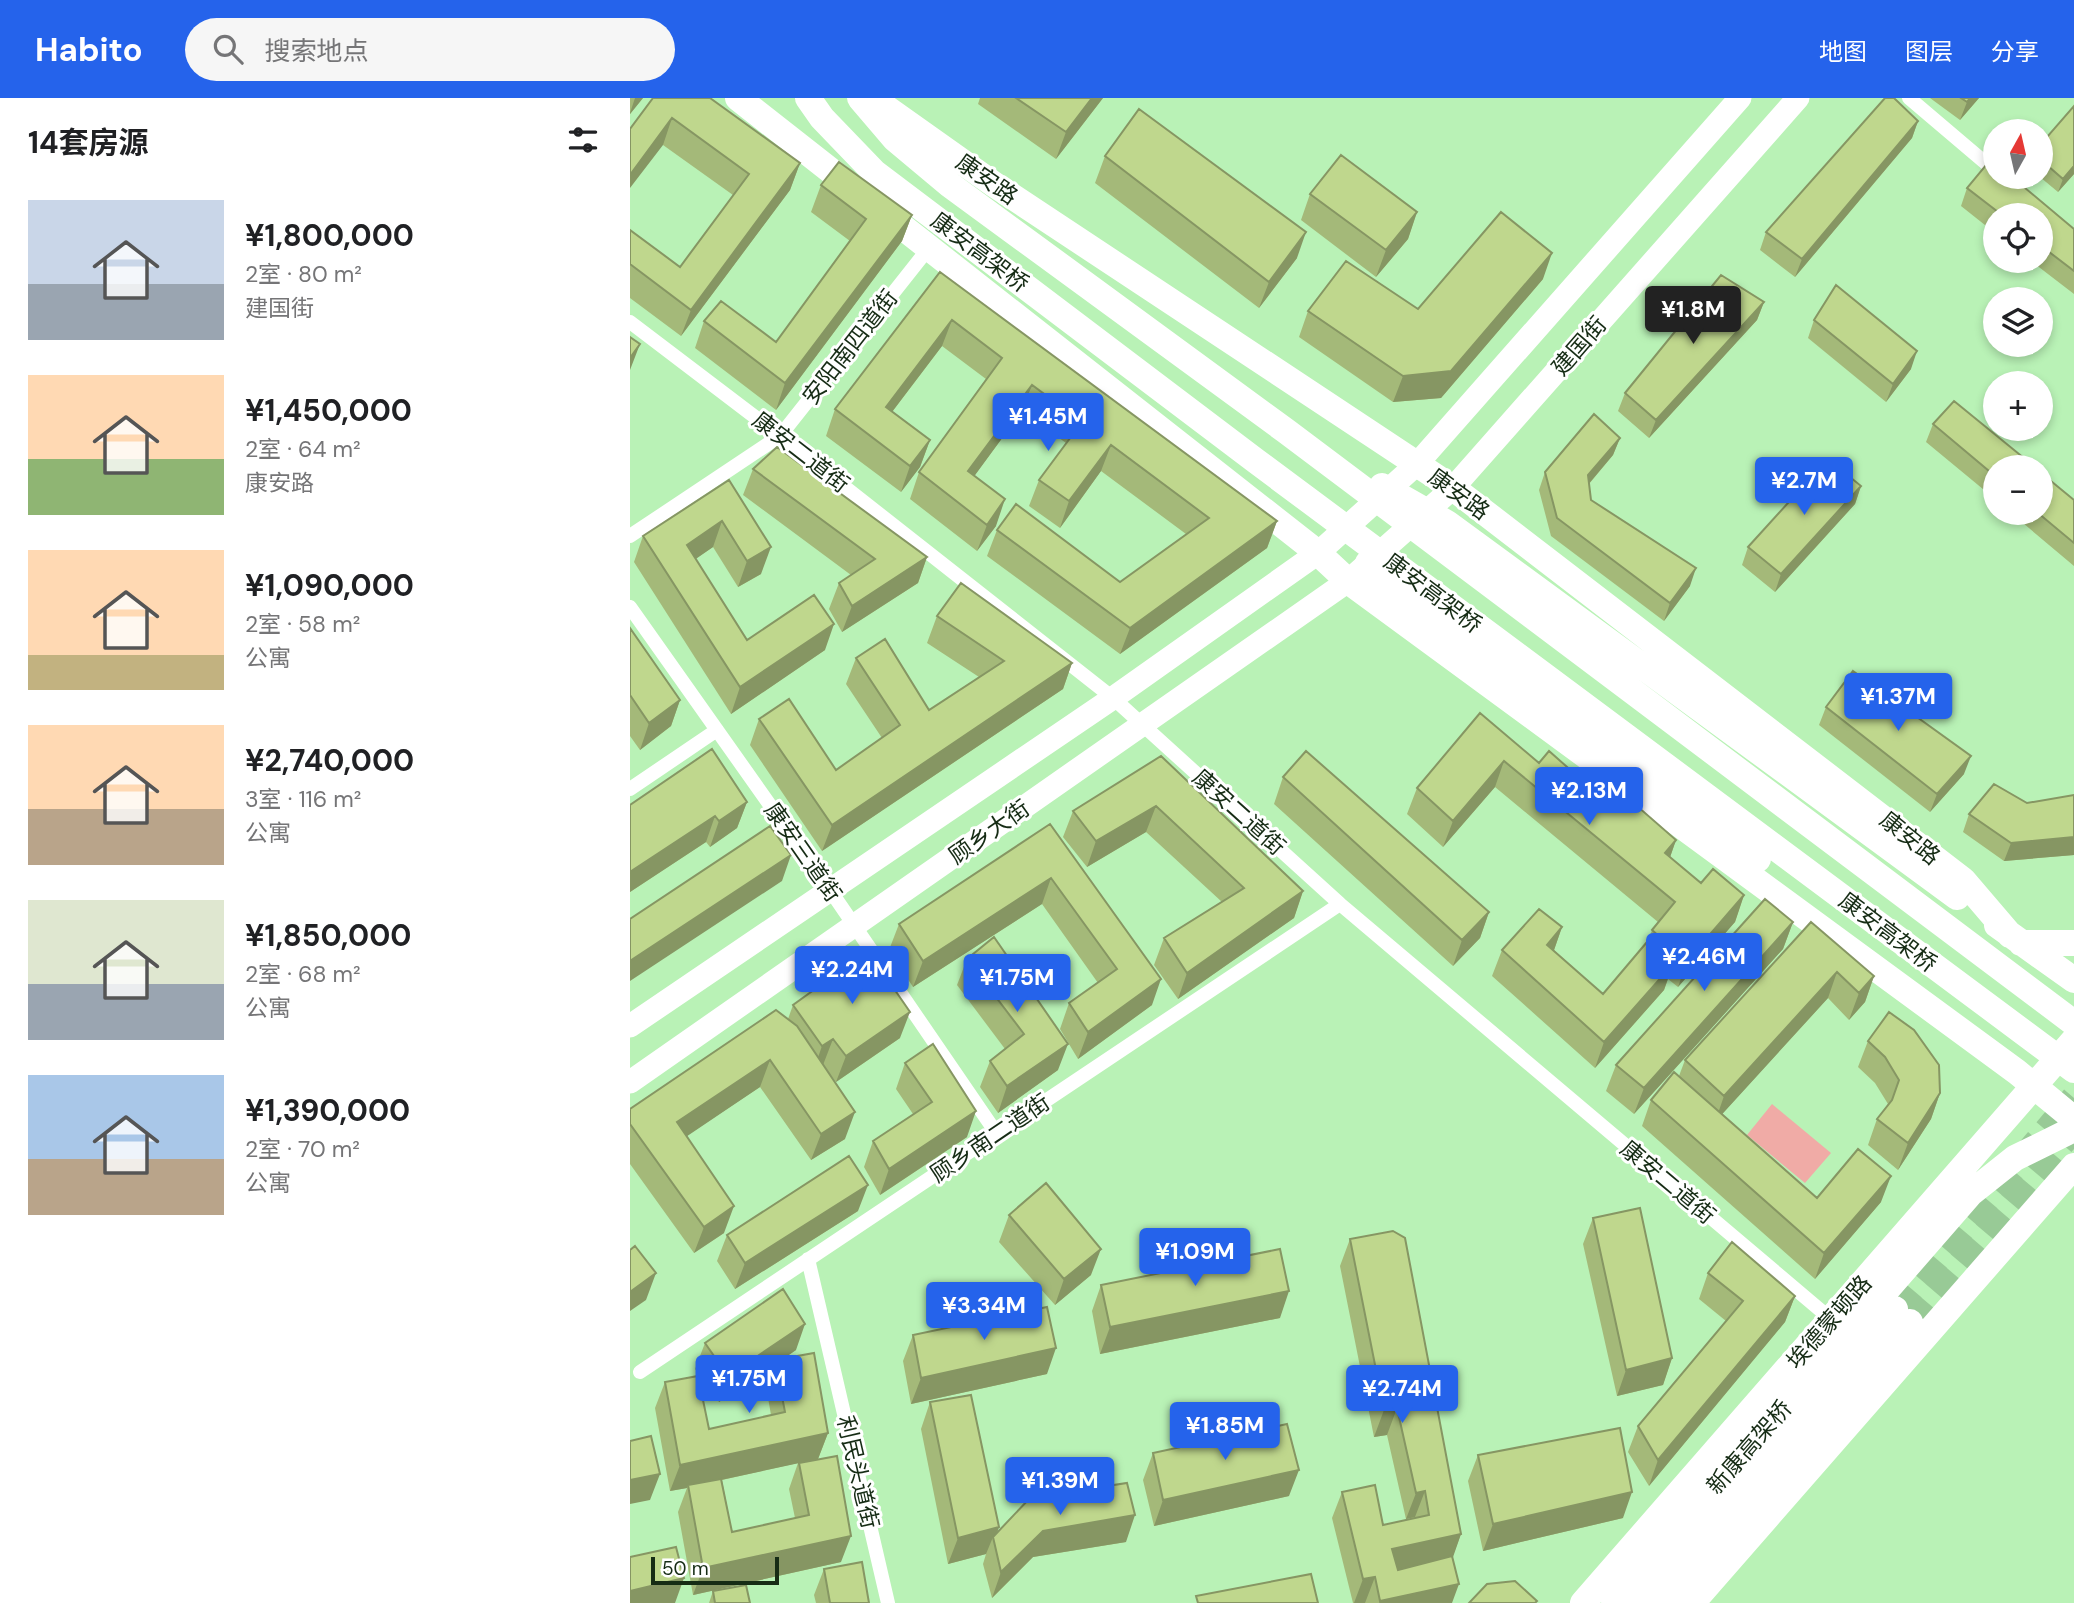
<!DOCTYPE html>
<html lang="zh">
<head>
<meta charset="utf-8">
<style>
  :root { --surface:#fff; --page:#f6f6f6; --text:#202124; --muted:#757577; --accent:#2563eb }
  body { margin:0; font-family:"DM Sans","Noto Sans SC",sans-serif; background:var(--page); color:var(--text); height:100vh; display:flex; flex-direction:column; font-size:26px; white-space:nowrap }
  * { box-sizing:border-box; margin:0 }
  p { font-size:23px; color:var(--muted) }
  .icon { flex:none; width:38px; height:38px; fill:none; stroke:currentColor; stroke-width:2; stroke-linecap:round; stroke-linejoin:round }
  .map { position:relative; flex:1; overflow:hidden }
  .side { display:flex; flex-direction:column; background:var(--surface); width:630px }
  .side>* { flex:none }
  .needle { width:46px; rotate:8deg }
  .fabs { position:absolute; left:1353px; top:21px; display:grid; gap:14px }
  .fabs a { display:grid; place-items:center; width:70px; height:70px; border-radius:50%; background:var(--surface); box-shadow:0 4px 10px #0003; font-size:35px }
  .scale { position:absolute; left:21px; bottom:18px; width:128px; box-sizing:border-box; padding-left:7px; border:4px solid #162c15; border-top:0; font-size:19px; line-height:24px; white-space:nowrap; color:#162c15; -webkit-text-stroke:5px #fff; paint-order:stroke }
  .price { position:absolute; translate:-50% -60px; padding:0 16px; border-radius:7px; background:var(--accent); color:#fff; font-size:23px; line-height:46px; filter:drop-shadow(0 2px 4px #0008) }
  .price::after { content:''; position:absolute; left:50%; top:42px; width:21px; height:16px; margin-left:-10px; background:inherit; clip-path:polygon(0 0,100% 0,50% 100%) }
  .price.on { background:#222; color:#fff }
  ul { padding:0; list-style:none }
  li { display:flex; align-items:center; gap:21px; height:175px; padding:0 28px }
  li span { display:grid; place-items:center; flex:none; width:196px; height:140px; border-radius:0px; color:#555 }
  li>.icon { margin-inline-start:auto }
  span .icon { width:84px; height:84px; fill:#fffc; stroke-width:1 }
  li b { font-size:30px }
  h2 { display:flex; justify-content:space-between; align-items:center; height:84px; padding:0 28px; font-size:30px }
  header { display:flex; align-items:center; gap:42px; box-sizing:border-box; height:98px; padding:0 35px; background:var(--accent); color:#fff }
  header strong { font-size:33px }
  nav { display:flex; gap:38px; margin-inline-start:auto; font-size:24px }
  .search { width:490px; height:63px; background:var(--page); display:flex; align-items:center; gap:18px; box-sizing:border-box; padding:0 24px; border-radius:38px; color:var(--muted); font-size:26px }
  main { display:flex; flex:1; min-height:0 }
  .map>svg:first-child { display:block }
  .grass { fill:#f0aba6 }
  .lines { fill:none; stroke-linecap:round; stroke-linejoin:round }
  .highway-tunnel { stroke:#98ca96; stroke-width:26; stroke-dasharray:26 13; stroke-linecap:butt }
  .street { stroke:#fff; stroke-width:14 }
  .primary { stroke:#fff; stroke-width:23 }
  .highway { stroke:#fff; stroke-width:26 }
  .wall { fill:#a4b979; fill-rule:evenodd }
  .shaded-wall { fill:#869663 }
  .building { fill:#bfd78d; stroke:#869663; stroke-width:2 }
  .labels { text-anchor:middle; stroke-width:6; stroke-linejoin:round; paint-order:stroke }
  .street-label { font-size:23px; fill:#162c15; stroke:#fff }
</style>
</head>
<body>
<header>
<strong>Habito</strong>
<div class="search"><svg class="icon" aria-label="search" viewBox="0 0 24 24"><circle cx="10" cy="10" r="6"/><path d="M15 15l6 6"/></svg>搜索地点</div>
<nav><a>地图</a><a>图层</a><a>分享</a></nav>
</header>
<main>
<section class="side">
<h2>14套房源<svg class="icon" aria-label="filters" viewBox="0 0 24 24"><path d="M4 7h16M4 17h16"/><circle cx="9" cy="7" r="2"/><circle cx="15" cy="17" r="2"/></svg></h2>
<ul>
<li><span style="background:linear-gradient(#c9d6e8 60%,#9aa5b1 0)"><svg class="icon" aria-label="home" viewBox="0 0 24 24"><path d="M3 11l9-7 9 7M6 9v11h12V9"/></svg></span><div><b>¥1,800,000</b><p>2室 · 80 m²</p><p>建国街</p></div></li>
<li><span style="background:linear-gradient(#ffd9b3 60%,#8fb573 0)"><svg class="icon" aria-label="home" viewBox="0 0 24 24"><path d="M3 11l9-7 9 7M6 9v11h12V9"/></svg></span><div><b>¥1,450,000</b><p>2室 · 64 m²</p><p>康安路</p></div></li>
<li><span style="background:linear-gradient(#ffd9b3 75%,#c2b280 0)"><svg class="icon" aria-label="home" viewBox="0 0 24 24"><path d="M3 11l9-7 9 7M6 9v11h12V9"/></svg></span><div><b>¥1,090,000</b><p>2室 · 58 m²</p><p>公寓</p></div></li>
<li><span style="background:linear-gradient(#ffd9b3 60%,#b9a48a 0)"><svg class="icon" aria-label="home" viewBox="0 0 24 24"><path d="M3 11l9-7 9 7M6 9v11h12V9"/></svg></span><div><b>¥2,740,000</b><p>3室 · 116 m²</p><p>公寓</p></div></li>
<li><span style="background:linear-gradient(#dfe7d0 60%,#9aa5b1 0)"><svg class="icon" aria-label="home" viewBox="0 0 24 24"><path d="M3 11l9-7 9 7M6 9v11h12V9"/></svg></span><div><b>¥1,850,000</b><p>2室 · 68 m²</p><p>公寓</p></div></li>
<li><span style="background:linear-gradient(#a9c7e8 60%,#b9a48a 0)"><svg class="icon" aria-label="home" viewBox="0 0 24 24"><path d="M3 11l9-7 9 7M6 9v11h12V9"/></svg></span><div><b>¥1,390,000</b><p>2室 · 70 m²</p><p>公寓</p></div></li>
</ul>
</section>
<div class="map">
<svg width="1444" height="1505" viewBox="0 0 1444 1505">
  <rect width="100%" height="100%" fill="#b9f2b6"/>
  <path class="grass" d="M1142,1006L1201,1055L1175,1085L1117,1037Z"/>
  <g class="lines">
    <path class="highway-tunnel" d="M1265,1211L1444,1000
      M1280,1224L1444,1031"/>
    <path class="street" d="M1279,0L1365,73
      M0,224L150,338L483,600L710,806L1202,1222
      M0,438L150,338L298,151
      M0,509L200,792L367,1036
      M0,691L87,632
      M178,1161L258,1505
      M10,1274L710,806"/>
    <path class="primary" d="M0,928L483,600L688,455L787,366L1110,0
      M0,984L718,483L823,390L1168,0"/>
    <path class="highway" d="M108,0L688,455L718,483L1387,974L1444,1021
      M178,0L192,20L244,74L626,363L1444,972
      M230,0L265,41L320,87L656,333L1444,925
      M245,2L365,87L823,390L1333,782L1380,837
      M752,388L817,425L1327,799
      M738,465L777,500L1128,761
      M1367,827L1444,882
      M1391,845H1444
      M953,1505L1444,942
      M984,1505L1341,1095L1385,1060L1444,1031
      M1013,1505L1265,1211
      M1037,1505L1280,1224
      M1062,1505L1444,1068"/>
  </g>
  <path class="wall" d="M0,0H13L0,16Z
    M23,0L170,65L160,92L51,238L0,200V132L50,169L103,97L33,47Z
    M350,0H473L426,61L348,6Z
    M1300,0H1349L1330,22Z
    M1288,23L1282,40L1165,179L1130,152L1136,134Z
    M1410,47L1444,76L1428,94L1410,79Z
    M475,58L667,160L629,210L465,85Z
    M1361,61L1365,64V79H1382L1444,131V196L1401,163H1410V117H1365V135L1331,108L1337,90Z
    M191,87L282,117L272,143L146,312L65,250L74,223L146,244L220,143L181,114Z
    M680,96L787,114L778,141L746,179L671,122Z
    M310,174L647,423L637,450L490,556L357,458L367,432L490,484L556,436L471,373L430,430L399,408L409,382L436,345L392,313L344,378L366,428L347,453L280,401L289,374L356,281L312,248L262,314L300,342L290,369L271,394L196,338L205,311Z
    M913,181L811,300L763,304L669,239L678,213L788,211Z
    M1134,204L1127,222L1019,340L988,313L995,295Z
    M1184,222L1281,271L1256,304L1178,240Z
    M1303,326L1365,369V401L1296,344Z
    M990,340L983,357L959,386L961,402L1060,488L1034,523L921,438L909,392L915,374Z
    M123,371L297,459L288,485L212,534L199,511L209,485L221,477L113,397Z
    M99,382L131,476L108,489L83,449L65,461L117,542L195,552L101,616L4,464L13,438Z
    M1231,388L1225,406L1145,494L1112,467L1118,449Z
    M1444,402V468L1381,415H1410Z
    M307,518L442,565L433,591L192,753L120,647L129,621L206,672L252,640L216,586L226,560L299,612L349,579L297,545Z
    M0,530L50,602L41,628L10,652L0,638Z
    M1196,609L1334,676L1300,714L1189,627Z
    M850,615L909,665L979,706L1046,742L1040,759L1071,785L1114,797L1105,824L1048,889L1038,881L1034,892L965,970L862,878L872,852L932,829L924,852L973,896L1018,844L1022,832L1028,824L865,689L813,749L777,716L787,690Z
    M531,658L673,793L664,820L548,901L524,867L534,840L592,804L516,734L457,769L433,739L443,713Z
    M653,679L859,814L850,840L823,868L644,706Z
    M1444,697V757L1374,763L1333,734L1339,716Z
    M117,704L107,730L80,749L76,744L0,794V707Z
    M420,726L522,907L448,961L430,931L439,905L468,885L412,806L283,889L259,852L269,826Z
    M1163,824L1153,851L1004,1016L976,993L986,967Z
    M1181,824L1244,878L1235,904L1219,922L1198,900L1092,1016L1187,1100L1251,1104L1185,1181L1012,1028L1021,1002L1049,978L1055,962Z
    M337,861L428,972L368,1015L350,989L360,963L375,951L327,887Z
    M163,907L270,940L206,984L193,967L215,1041L181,1062L130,989L56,1038L94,1135L64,1155L0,1066V1011L158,921Z
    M1238,943L1310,995L1301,1021L1268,1072L1238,1047L1247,1021L1258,1006L1245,985L1228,969Z
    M275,965L337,1039L250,1097L234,1069L243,1043L283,1016L266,991Z
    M228,1113L105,1191L87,1163L97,1137Z
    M379,1117L461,1177L425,1207L369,1144Z
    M963,1120L1042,1260L1033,1287L987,1298L953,1146Z
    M720,1141L831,1436L822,1460V1505H723L702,1420L712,1394L753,1427L785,1420L776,1421L757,1337L744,1339L710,1168Z
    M1078,1175L1165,1198L1155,1224L1019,1388L998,1354L1008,1328L1096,1223L1069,1201Z
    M471,1187L650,1220L470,1256L462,1213Z
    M283,1237L417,1276L281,1306L273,1263Z
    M75,1245L166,1252L154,1260L198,1335L188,1361L211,1464L63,1497L48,1414L57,1390L40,1393L25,1310L35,1284L79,1331L141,1317L136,1288L143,1268L89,1304L65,1271ZM168,1365L159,1391L165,1420L102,1434L92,1382Z
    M300,1304L369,1429L367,1434L496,1444L403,1459L362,1500L353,1466L356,1456L318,1466L291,1331Z
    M523,1355L659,1398L524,1428L513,1382Z
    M848,1357L993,1420L853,1453L838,1383Z
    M194,1471L239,1505H186L184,1497Z
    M83,1493L120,1505H79Z"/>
  <path class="shaded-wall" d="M5,0H13L0,16V15Z
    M462,0H473L426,61L436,34Z
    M1340,0H1349L1330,22L1337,4Z
    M42,20L33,47L0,90V77Z
    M1288,23L1282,40L1165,179L1172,161Z
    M170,65L160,92L51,238L61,212Z
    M1444,68V76L1428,94L1433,81Z
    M787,114L778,141L746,179L756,152Z
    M282,117L272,143L146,312L155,285Z
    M676,134L667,160L629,210L639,184Z
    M922,155L913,181L811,300L763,304L773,278Z
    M1134,204L1127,222L1019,340L1026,322Z
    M322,222L312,248L246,335L256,309Z
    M10,246L0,272V273V260Z
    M1287,253L1281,271L1256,304L1263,286Z
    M402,287L392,313L329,399L338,373Z
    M990,340L983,357L951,395L958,377Z
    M300,342L290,369L271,394L280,368Z
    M481,347L471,373L430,430L439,403Z
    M1231,388L1225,406L1145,494L1151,476Z
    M375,401L366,428L347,453L357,427Z
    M92,423L83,449L47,474L57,447Z
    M647,423L637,450L490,556L500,530Z
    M141,449L131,476L108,489L117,463Z
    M297,459L288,485L212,534L222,508Z
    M1066,470L1060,488L1034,523L1040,505Z
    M204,526L195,552L101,616L110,589Z
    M442,565L433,591L192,753L202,727Z
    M50,602L41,628L10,652L19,625Z
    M1341,658L1334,676L1300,714L1307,696Z
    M874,663L865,689L813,749L823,723Z
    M117,704L107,730L80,749L89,723Z
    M526,708L516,734L457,769L466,743Z
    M85,718L76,744L0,794V774Z
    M1444,739V757L1374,763L1381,745Z
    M1046,742L1037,768L1035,755Z
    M161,757L152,783L0,883V863Z
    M421,780L412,806L283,889L293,863Z
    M673,793L664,820L548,901L557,875Z
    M1114,797L1105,824L1048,889L1057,863Z
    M859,814L850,840L823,868L832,842Z
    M1163,824L1153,851L1004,1016L1014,990Z
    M932,829L923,855L917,847Z
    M1043,866L1034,892L965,970L974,944Z
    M1207,874L1198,900L1085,1024L1094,998Z
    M1244,878L1235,904L1219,922L1229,895Z
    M531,881L522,907L448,961L458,934Z
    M280,914L270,940L206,984L216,958Z
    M203,941L193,967L183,974L192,948Z
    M438,946L428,972L368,1015L377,988Z
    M140,962L130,989L38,1051L47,1024Z
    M1310,995L1301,1021L1268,1072L1278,1045Z
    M346,1013L337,1039L250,1097L259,1071Z
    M225,1014L215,1041L181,1062L191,1036Z
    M1261,1078L1251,1104L1185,1181L1194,1155Z
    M238,1087L228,1113L105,1191L115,1165Z
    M104,1108L94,1135L64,1155L74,1129Z
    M471,1151L461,1177L425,1207L434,1181Z
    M26,1175L16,1202L0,1213V1194Z
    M659,1193L650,1220L470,1256L480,1229Z
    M1165,1198L1155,1224L1019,1388L1028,1362Z
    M175,1226L166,1252L146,1266L145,1262L143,1268L89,1304L98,1278Z
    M426,1250L417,1276L281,1306L291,1280Z
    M1042,1260L1033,1287L987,1298L996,1272Z
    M767,1310L757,1337L744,1339L754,1312Z
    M198,1335L188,1361L58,1389V1387L57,1390L40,1393L50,1367Z
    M669,1372L659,1398L524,1428L533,1402Z
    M30,1376L20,1402L0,1406V1382Z
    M795,1393L785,1419L776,1421L786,1395Z
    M1002,1394L993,1420L853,1453L863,1426Z
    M505,1417L496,1444L403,1459L362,1500L371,1474L413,1433Z
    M369,1429L364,1444L363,1439L356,1456L318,1466L328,1440Z
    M831,1436L822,1462L752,1478L762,1451Z
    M221,1438L211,1464L63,1497L73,1470Z
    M745,1479L735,1505H724L733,1481Z
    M54,1480L45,1505H0V1493Z
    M829,1486L822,1505H749L750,1503Z"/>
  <path class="building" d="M23,0H80L170,65L61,212L0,166V132L50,169L119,76L42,20L0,77V31Z
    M386,0H462L436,34Z
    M1255,0H1264L1288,23L1172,161L1136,134Z
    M1331,0H1340L1337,4Z
    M1444,8V68L1433,81L1410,61V47Z
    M509,11L676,134L639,184L475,58Z
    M711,57L787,114L756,152L680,96Z
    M1361,61L1365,64V79H1382L1444,131V173L1410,147V117H1372L1337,90Z
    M209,64L282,117L155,285L74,223L91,203L146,244L236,121L191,87Z
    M871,114L922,155L821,273L773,278L678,213L716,163L788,211Z
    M310,174L647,423L500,530L367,432L386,406L490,484L579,420L481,347L439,403L409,382L452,324L402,287L338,373L375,401L357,427L289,374L372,260L322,222L256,309L300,342L280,368L205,311Z
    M1091,177L1134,204L1026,322L995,295Z
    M1206,187L1287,253L1263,286L1184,222Z
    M0,239L10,246L0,260Z
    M1324,303L1405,369H1365V378L1303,326Z
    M964,316L990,340L958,377L961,402L1066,470L1040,505L927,420L915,374Z
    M147,349L297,459L222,508L209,485L245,461L123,371Z
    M1198,361L1231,388L1151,476L1118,449Z
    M1410,374L1444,402V445L1408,415H1410Z
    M99,382L141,449L117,463L92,423L57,447L117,542L184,497L204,526L110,589L13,438Z
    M331,485L442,565L202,727L129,621L159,601L206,672L270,627L226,560L255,541L299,612L374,563L307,518Z
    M0,530L50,602L19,625L0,597Z
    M1223,573L1341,658L1307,696L1196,609Z
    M850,615L909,665L919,653L979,706L991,694L1046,742L1035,755L1071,785L1083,771L1114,797L1057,863L1022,832L1045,804L874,663L823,723L787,690Z
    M82,651L117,704L89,723L85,718L0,774V707Z
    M676,653L859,814L832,842L653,679Z
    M531,658L673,793L557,875L534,840L614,790L526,708L466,743L443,713Z
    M1364,686L1397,705L1444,697V739L1381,745L1339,716Z
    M420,726L531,881L458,934L439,905L487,871L421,780L293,863L269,826Z
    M140,728L161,757L0,863V821Z
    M1135,801L1163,824L1014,990L986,967Z
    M909,811L932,829L917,847L973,896L1017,844L1043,866L974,944L872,852Z
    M1181,824L1244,878L1229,895L1207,874L1094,998L1055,962Z
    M364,839L438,946L377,988L360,963L394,936L337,861Z
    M238,853L280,914L216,958L203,941L192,948L163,907Z
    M146,912L167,928L225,1014L191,1036L140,962L47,1024L104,1108L74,1129L0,1026V1011Z
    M1259,914L1284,932L1309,967L1310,995L1278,1045L1247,1021L1262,1002L1269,982L1255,959L1238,943Z
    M303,946L346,1013L259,1071L243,1043L302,1004L275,965Z
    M1044,974L1187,1100L1228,1051L1261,1078L1194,1155L1021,1002Z
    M219,1058L238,1087L115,1165L97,1137Z
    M416,1085L471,1151L434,1181L379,1117Z
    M1010,1110L1042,1260L996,1272L963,1120Z
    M763,1133L775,1140L831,1436L762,1451L768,1472L822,1458L829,1486L750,1503L745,1479L733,1481L712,1394L745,1387L753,1427L799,1417L795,1393L786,1395L767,1310L754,1312L720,1141Z
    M1102,1144L1165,1198L1028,1362L1008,1328L1113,1203L1078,1175Z
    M5,1148L26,1175L0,1194V1152Z
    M650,1151L659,1193L480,1229L471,1187Z
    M153,1191L175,1226L98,1278L75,1245Z
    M417,1209L426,1250L291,1280L283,1237Z
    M184,1255L198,1335L50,1367L35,1284L68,1278L79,1331L155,1314L145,1262Z
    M341,1297L369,1429L328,1440L300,1304Z
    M657,1326L669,1372L533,1402L523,1355Z
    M990,1330L1002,1394L863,1426L848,1357Z
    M21,1338L30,1376L0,1382V1343Z
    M207,1358L221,1438L73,1470L58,1387L91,1381L102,1434L179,1417L169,1365Z
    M497,1385L505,1417L413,1433L371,1474L363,1439L400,1400Z
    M46,1449L54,1480L0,1493V1459Z
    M232,1464L239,1505H200L194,1471Z
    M681,1476L688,1505H568L566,1498Z
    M885,1483L907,1503L905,1505H839L857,1486Z
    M116,1487L120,1505H85L83,1493Z"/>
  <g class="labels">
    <g class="street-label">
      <text transform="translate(357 81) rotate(35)" y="8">康安路</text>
      <text transform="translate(350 154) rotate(37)" y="8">康安高架桥</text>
      <text transform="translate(949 248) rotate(-49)" y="8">建国街</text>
      <text transform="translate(220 249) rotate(-52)" y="8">安阳南四道街</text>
      <text transform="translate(171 354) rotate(38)" y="8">康安二道街</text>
      <text transform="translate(829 396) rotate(36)" y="8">康安路</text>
      <text transform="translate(803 495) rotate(37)" y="8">康安高架桥</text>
      <text transform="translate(609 714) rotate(42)" y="8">康安二道街</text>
      <text transform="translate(359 734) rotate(-35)" y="8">顾乡大街</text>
      <text transform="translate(1280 740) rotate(39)" y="8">康安路</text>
      <text transform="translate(173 754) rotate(55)" y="8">康安三道街</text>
      <text transform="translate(1258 834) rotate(37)" y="8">康安高架桥</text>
      <text transform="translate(360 1040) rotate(-34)" y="8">顾乡南二道街</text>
      <text transform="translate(1038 1084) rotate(40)" y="8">康安二道街</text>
      <text transform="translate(1199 1224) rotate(-49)" y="8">埃德蒙顿路</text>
      <text transform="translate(1119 1349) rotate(-49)" y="8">新康高架桥</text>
      <text transform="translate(228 1374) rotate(77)" y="8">利民头道街</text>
    </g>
  </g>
</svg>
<div class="fabs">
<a><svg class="needle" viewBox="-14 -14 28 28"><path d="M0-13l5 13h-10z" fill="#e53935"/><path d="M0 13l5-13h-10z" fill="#757577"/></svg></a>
<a><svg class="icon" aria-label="locate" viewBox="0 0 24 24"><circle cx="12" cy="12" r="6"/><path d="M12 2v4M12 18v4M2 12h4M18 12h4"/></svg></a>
<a><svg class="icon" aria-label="layers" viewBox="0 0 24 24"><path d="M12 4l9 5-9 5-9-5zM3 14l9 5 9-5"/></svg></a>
<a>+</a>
<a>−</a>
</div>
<div class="scale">50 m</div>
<b class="price on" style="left:1063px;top:248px">¥1.8M</b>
<b class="price" style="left:418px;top:355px">¥1.45M</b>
<b class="price" style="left:1174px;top:419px">¥2.7M</b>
<b class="price" style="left:1268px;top:635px">¥1.37M</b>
<b class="price" style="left:959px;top:729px">¥2.13M</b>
<b class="price" style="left:1074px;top:895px">¥2.46M</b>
<b class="price" style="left:222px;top:908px">¥2.24M</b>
<b class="price" style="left:387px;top:916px">¥1.75M</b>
<b class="price" style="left:565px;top:1190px">¥1.09M</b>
<b class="price" style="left:354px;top:1244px">¥3.34M</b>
<b class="price" style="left:119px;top:1317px">¥1.75M</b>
<b class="price" style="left:772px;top:1327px">¥2.74M</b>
<b class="price" style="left:595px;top:1364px">¥1.85M</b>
<b class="price" style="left:430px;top:1419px">¥1.39M</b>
</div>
</main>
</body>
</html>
